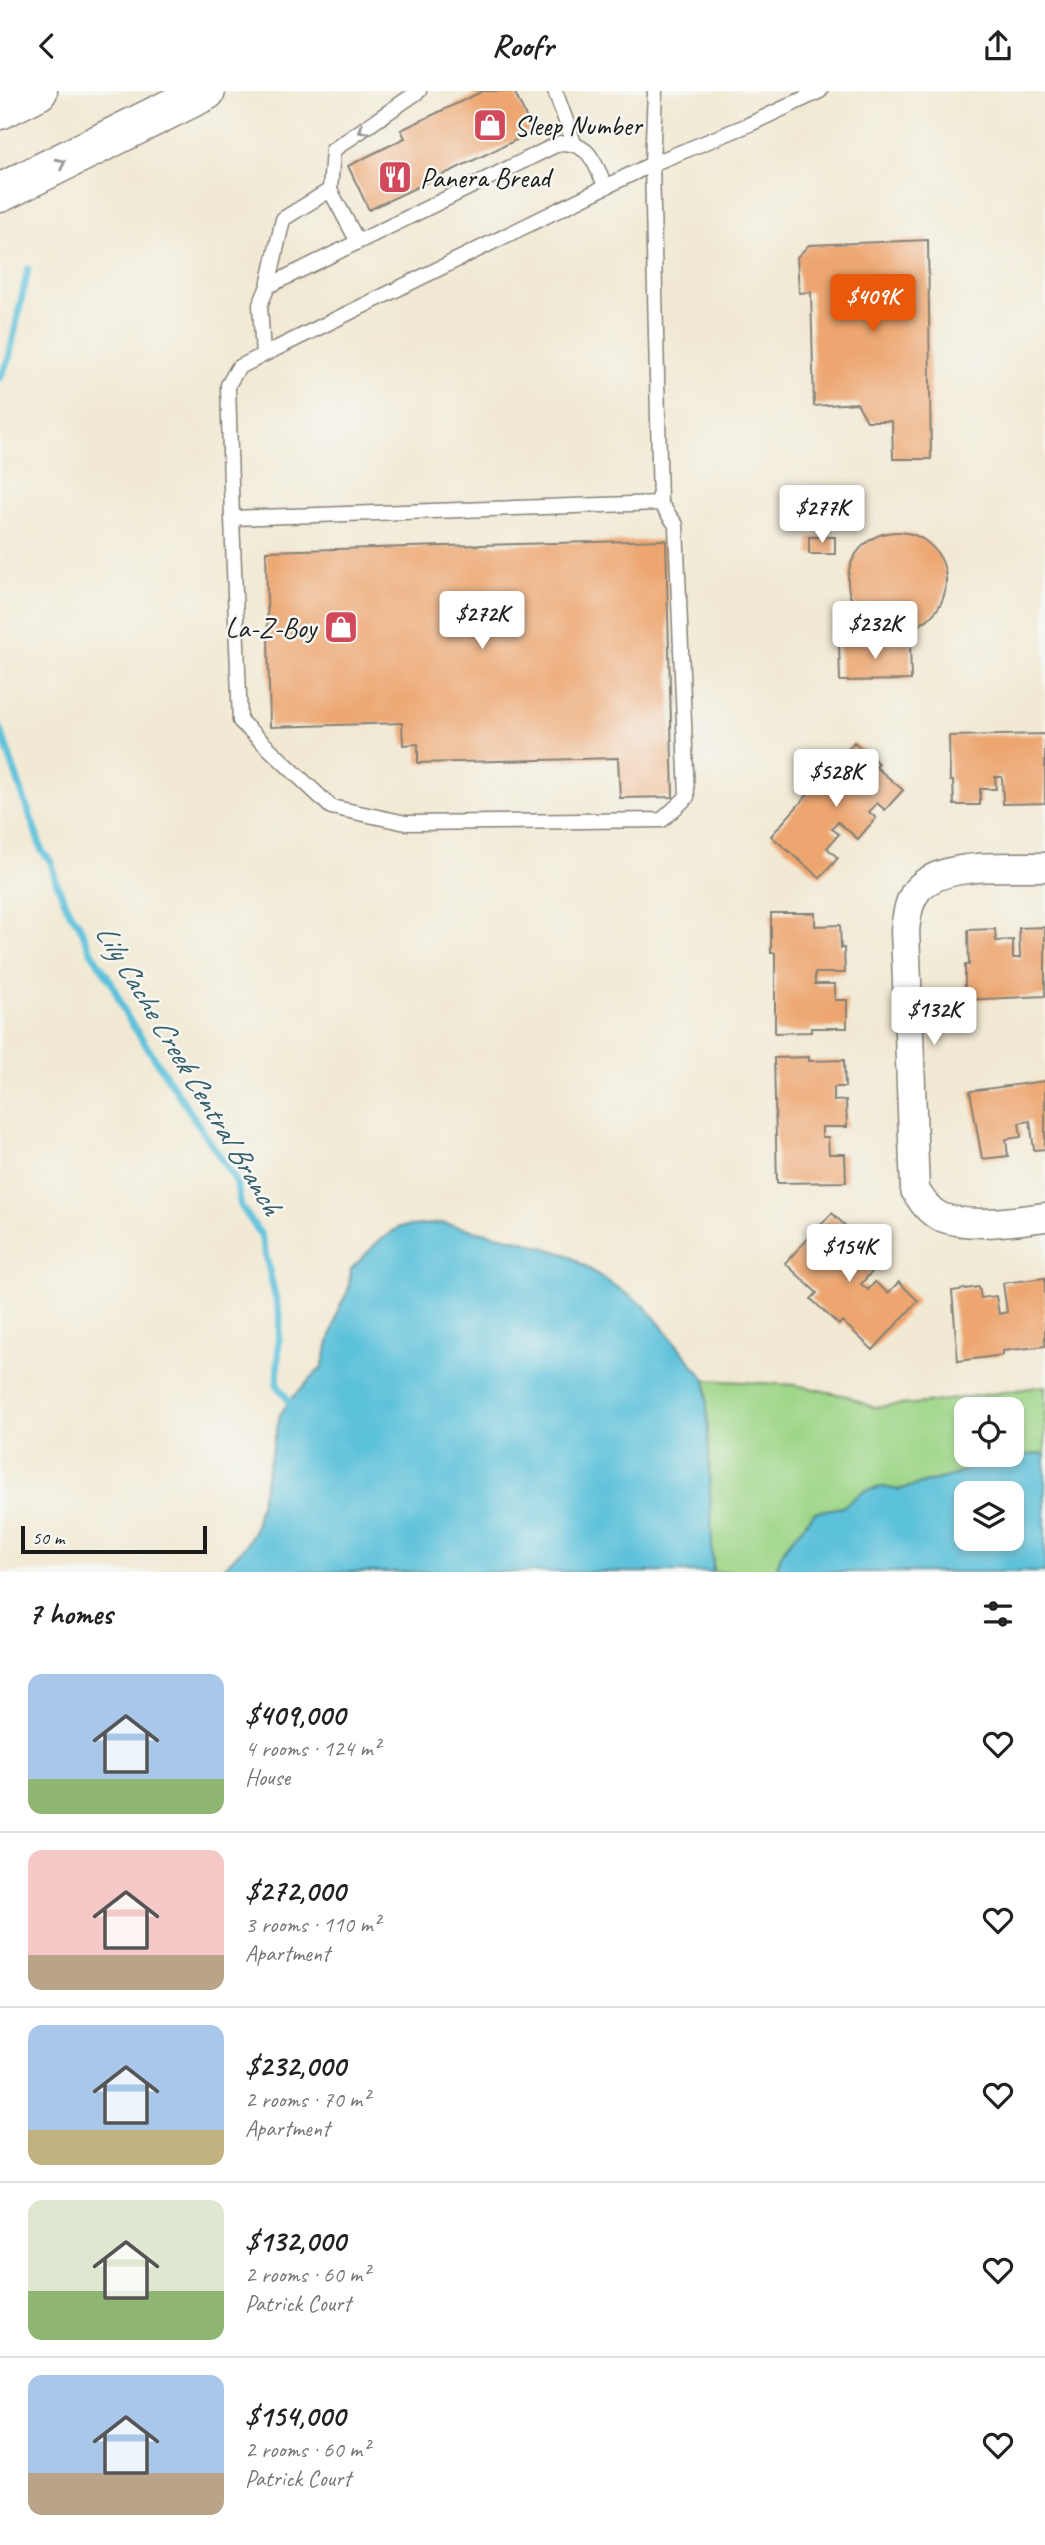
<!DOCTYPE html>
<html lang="en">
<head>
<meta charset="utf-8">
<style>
  :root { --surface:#fff; --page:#f2f2f2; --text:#222; --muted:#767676; --line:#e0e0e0; --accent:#ea580c }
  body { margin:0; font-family:Caveat,sans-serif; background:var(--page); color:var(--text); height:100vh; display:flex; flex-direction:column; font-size:26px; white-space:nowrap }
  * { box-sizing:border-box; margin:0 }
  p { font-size:23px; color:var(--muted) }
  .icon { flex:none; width:38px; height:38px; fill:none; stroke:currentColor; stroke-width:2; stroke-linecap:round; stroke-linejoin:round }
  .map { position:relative; height:1481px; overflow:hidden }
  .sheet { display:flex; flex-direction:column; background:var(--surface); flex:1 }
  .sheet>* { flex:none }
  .tools { position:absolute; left:954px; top:1306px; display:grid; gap:14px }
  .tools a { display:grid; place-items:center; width:70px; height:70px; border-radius:14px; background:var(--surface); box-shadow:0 4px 10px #0003; font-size:35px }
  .scale { position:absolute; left:21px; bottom:18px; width:186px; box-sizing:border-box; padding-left:7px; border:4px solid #1c1c1c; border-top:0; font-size:19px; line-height:24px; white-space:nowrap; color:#1c1c1c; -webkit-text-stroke:5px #f6f6f2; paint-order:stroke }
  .price { position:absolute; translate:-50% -60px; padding:0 16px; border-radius:7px; background:#fff; color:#222; font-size:23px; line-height:46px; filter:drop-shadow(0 2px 4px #0008) }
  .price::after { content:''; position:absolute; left:50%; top:42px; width:21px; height:16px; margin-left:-10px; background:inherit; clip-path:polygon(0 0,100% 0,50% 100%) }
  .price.active { background:var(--accent); color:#fff }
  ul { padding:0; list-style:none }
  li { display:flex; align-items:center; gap:21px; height:175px; padding:0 28px }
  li+li { border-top:2px solid var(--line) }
  li span { display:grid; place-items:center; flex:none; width:196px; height:140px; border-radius:14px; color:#555 }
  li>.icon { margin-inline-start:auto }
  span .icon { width:84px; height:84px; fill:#fffc; stroke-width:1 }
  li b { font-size:30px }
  h2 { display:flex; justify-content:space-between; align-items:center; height:84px; padding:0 28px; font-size:30px }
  header { display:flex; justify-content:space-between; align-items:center; height:91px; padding:0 28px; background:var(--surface); font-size:32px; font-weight:600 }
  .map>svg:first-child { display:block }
  .green { fill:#9ed688; stroke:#5d7952; stroke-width:2; fill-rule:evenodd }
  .water { fill:#5cc1da; stroke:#3c6e7b; stroke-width:2; fill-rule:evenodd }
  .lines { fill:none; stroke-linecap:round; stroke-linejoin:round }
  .stream { stroke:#5cc1da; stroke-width:7 }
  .building { fill:#eda66f }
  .lane-casing { stroke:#868278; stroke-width:17 }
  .street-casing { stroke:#868278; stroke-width:31 }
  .secondary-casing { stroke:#868278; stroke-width:41 }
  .lane { stroke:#fff; stroke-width:14 }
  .street { stroke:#fff; stroke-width:28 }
  .secondary { stroke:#fff; stroke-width:38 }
  .oneway { stroke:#999 }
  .labels { text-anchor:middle; stroke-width:5; stroke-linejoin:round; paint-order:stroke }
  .poi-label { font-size:28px; fill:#1c1c1c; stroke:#f6f6f2; text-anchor:start }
  .water-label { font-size:30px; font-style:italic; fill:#365e68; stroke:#f6f6f2 }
</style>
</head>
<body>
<header><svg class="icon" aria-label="back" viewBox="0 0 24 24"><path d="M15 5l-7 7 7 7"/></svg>Roofr<svg class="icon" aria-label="share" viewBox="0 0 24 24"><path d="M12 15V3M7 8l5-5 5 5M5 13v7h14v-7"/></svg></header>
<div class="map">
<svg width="1045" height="1481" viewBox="0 0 1045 1481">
  <rect width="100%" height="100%" fill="#f6f6f2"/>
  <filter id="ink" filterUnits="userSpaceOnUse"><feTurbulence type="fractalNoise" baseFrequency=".0143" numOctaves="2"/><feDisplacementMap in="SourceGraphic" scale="14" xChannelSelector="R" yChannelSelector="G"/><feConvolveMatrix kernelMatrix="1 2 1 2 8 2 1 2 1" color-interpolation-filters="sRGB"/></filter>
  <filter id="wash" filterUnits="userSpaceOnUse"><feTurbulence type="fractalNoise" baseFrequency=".00686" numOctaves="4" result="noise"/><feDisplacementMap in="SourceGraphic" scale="28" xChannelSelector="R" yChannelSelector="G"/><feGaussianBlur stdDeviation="1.57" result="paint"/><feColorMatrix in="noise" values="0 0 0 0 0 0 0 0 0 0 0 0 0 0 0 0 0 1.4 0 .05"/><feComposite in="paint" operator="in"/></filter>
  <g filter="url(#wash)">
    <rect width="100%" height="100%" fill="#f1e9d3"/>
    <path class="green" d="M706,1289L795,1294L847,1305L872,1316L926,1312L1045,1295V1363L992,1366L955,1384L898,1399L883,1396L864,1400L843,1416L815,1422L778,1472L776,1481H713ZM966,1318H1012V1363H966Z"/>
    <path class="water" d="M442,1132L523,1150L568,1164L645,1215L706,1289L713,1481H220L246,1454L254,1440L280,1324L289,1310L322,1276L339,1217L348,1200L351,1178L379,1150L399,1136Z
      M1045,1363V1481H776L781,1464L786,1455L815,1421L842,1416L864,1400L883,1396L898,1399L955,1384L991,1366ZM966,1402H1012V1447H966Z"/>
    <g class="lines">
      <path class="stream" d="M0,287L9,267L28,178
        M0,637L42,760L51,771L56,791L70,822L79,833L90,859L112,892L126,924L236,1090L241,1115L261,1144L280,1226L277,1294L289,1310"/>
    </g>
    <g id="blocks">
      <path class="building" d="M483,0H514L533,41L369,119L348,75L405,47L401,39Z
        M928,149L931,368H893L892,330H867L857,312L814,315L811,201L799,202L797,166L809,154Z
        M848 490a49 49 0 1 1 98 0a49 49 0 1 1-98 0Z
        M809,446H835V463H809Z
        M666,449L673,706L620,707L618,667L418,672V653L403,654L402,632L270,636L266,460Z
        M910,551L911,589L840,590L839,552Z
        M1045,643V712L1003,713L1002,686H995L996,698H980V714H954L953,690H950L949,645Z
        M854,651L879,673L876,676L903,699L885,719L877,712L869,721L876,727L858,748L838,731L832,738L839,743L827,757L838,767L820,787L771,745Z
        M771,822H815V835L840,834L841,857H844L845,882H815V893H835V909H847V937H811V941L775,942V862H771Z
        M1045,836V905L965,909V874H969L968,839L995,838L996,850L1013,849V867H1020L1019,837Z
        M809,966V970L844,969L845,996H834V1010L846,1009L847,1036H822V1046H828L829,1063H845L846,1091L777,1092L774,967Z
        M1045,990V1058L1034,1059L1030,1030L1019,1032L1021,1046L1006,1048L1008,1065L982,1068L970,1000Z
        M832,1122L854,1143L843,1155L852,1163L859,1156L878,1174L861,1193L868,1199L875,1191L888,1202L899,1191L918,1210L873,1259L842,1230L839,1234L811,1208L817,1202L785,1172Z
        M1045,1187V1255L1003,1260V1264L958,1270L952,1200L979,1196L981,1207L996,1205L999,1223L1007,1221L1003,1192Z"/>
    </g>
  </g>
  <g filter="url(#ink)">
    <use href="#blocks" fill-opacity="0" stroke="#868278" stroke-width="2"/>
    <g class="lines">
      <g class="lane-casing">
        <path id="lane" d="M555,0L574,52
          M358,151L330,99L333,59L419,0
          M268,195L283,128L330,99
          M263,264L260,214L268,195L560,52C591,52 594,72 606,96
          M660,412L232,427L228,294L238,277L263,264L652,73L748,34L820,0
          M232,427L240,630L331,716L406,732L662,729L687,706L676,434L660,412L652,73L655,0"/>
      </g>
      <g class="street-casing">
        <path id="street" d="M1045,776C1010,777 943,770 918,798C908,810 907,825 905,839L915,1099C922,1110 929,1121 941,1126C969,1137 1016,1130 1045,1126"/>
      </g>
      <g class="secondary-casing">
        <path id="secondary" d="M0,19L38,0
          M0,102L206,0"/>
      </g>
      <use href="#lane" class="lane"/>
      <use href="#street" class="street"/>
      <use href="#secondary" class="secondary"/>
    </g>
    <defs><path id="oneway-chevron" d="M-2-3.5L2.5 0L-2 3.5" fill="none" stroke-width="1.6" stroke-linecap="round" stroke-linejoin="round" transform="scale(1.75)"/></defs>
    <g class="oneway">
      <use href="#oneway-chevron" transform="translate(363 39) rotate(145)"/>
      <use href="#oneway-chevron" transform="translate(61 72) rotate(-26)"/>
    </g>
  </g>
  <defs>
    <g id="shop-square" transform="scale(1.75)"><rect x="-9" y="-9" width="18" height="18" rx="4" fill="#d1495b" stroke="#f6f6f2"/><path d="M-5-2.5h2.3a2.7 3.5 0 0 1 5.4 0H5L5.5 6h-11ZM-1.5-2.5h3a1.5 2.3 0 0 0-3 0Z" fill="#fff"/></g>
    <g id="restaurant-square" transform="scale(1.75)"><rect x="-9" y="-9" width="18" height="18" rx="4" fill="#d1495b" stroke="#f6f6f2"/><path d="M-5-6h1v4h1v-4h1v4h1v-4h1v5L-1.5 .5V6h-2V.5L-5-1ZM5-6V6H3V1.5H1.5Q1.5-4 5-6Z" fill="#fff"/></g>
  </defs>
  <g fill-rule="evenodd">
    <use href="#shop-square" x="490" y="34"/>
    <use href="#restaurant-square" x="395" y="86"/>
    <use href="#shop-square" x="341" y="536"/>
  </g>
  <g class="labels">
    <g class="poi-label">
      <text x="514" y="44">Sleep Number</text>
      <text x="420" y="96">Panera Bread</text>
      <text x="316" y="546" text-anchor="end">La-Z-Boy</text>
    </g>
    <g class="water-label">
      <text transform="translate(189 978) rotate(59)" y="10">Lily Cache Creek Central Branch</text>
    </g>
  </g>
</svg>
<div class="tools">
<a><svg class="icon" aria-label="locate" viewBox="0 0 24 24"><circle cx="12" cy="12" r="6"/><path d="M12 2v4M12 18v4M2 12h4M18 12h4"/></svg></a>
<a><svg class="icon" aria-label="layers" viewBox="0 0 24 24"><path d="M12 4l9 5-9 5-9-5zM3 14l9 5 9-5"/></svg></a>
</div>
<div class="scale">50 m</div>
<b class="price active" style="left:873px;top:243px">$409K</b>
<b class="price" style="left:822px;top:454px">$277K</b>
<b class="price" style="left:482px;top:560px">$272K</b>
<b class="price" style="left:875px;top:570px">$232K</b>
<b class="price" style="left:836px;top:718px">$528K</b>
<b class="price" style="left:934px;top:956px">$132K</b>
<b class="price" style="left:849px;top:1193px">$154K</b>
</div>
<section class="sheet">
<h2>7 homes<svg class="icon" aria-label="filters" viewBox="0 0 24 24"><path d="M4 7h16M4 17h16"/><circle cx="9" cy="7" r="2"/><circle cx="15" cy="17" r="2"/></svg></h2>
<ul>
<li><span style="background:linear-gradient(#a9c7e8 75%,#8fb573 0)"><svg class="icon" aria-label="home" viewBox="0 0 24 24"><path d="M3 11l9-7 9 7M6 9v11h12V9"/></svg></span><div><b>$409,000</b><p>4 rooms · 124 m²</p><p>House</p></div><svg class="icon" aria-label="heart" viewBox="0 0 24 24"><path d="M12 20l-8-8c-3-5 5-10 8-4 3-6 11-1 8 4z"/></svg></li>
<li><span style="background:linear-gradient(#f6c9c9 75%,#b9a48a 0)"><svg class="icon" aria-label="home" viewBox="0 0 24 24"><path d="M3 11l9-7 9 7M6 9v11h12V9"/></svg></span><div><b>$272,000</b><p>3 rooms · 110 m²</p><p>Apartment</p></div><svg class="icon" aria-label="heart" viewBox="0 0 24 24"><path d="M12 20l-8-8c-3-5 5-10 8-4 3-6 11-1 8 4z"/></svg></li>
<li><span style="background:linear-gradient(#a9c7e8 75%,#c2b280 0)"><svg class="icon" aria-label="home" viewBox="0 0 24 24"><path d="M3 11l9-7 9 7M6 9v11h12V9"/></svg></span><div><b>$232,000</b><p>2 rooms · 70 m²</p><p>Apartment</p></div><svg class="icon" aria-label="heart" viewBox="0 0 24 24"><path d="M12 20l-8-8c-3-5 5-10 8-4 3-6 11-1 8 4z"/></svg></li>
<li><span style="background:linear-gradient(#dfe7d0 65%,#8fb573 0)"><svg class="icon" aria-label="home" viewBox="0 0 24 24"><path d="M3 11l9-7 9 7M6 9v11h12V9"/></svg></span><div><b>$132,000</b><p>2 rooms · 60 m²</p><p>Patrick Court</p></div><svg class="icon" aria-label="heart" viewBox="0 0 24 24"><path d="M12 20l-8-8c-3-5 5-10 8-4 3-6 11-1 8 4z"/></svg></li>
<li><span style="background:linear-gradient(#a9c7e8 70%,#b9a48a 0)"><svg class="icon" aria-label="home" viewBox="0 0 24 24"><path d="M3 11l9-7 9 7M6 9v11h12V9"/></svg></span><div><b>$154,000</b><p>2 rooms · 60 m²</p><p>Patrick Court</p></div><svg class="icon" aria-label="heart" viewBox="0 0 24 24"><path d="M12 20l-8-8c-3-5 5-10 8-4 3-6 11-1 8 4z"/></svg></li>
</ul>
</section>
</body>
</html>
